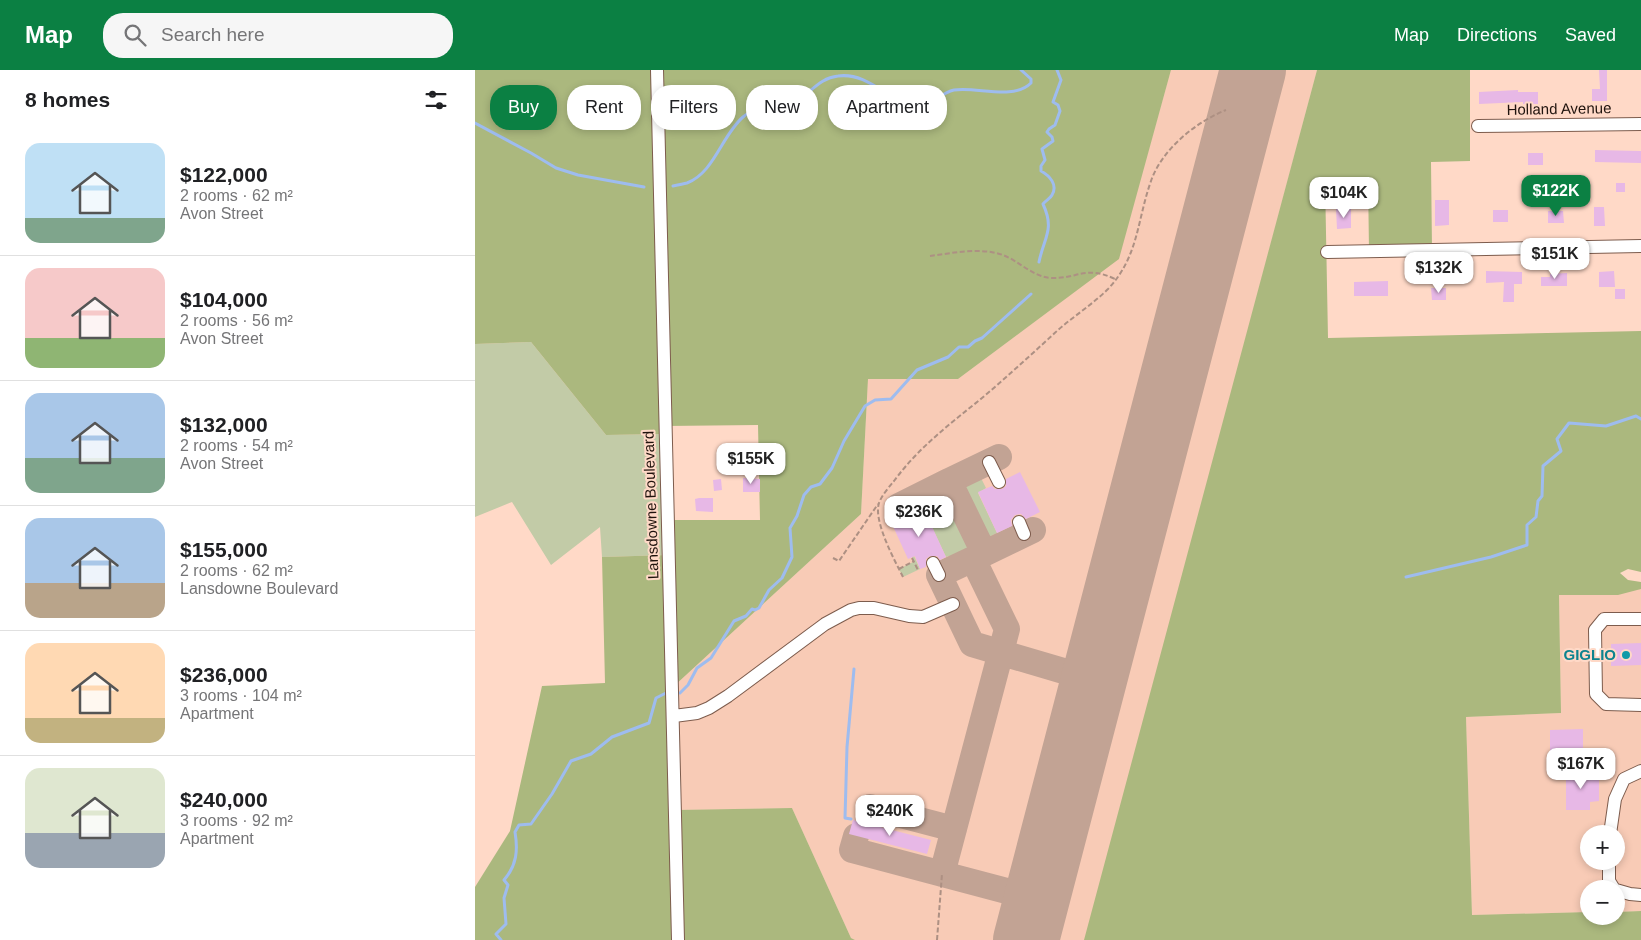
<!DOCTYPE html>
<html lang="en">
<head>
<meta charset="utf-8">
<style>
  :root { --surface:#fff; --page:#f6f6f6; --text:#202124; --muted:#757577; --line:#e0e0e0; --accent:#0b8043 }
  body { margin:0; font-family:Arial,sans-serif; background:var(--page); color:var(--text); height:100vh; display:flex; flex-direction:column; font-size:19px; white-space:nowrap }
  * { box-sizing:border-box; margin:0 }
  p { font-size:16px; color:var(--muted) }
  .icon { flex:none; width:28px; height:28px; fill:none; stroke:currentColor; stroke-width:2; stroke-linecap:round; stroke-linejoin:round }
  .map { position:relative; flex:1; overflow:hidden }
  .side { display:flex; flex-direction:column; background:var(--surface); width:475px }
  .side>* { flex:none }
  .top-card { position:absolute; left:15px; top:15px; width:475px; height:45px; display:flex; gap:10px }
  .buttons { position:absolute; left:1105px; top:755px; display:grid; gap:10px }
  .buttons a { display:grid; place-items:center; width:45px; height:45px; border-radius:50%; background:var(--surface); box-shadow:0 2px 8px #0003; font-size:25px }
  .price { position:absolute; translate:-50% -42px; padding:0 11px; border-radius:10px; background:#fff; color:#222; font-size:16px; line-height:32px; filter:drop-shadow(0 1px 2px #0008) }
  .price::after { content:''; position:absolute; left:50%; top:30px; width:15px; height:11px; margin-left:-8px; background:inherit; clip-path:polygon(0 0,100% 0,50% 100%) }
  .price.current { background:var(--accent); color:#fff }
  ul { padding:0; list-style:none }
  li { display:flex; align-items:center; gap:15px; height:125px; padding:0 25px }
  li+li { border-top:1px solid var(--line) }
  li span { display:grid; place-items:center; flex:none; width:140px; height:100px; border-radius:15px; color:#555 }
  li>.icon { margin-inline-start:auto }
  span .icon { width:60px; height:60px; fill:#fffc; stroke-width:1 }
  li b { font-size:21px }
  h2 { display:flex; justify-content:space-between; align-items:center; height:60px; padding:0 25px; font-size:21px }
  .tag { padding:0 18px; border-radius:20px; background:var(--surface); box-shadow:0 2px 8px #0003; font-size:18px; line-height:45px }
  .tag.current { background:var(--accent); color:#fff }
  header { display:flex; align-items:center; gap:30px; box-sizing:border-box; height:70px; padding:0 25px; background:var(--accent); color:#fff }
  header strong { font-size:24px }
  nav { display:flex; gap:28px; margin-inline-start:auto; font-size:18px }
  .search { width:350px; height:45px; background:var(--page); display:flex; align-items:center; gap:12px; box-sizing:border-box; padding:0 18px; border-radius:20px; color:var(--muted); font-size:19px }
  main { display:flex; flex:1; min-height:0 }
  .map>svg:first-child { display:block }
  .built { fill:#f8cbb6; fill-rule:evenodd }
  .green { fill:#c2cba7 }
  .forest { fill:#abb87e }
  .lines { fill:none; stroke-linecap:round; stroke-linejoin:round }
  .stream { stroke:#9ebcef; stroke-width:3 }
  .taxiway { stroke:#c2a394; stroke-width:26 }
  .runway { stroke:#c2a394; stroke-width:66 }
  .building { fill:#e7b8e6 }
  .minor-casing { stroke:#7d5c4d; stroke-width:14 }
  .path { stroke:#ad9083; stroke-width:2; stroke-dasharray:5 2.5; stroke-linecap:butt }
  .minor { stroke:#fff; stroke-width:12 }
  .culture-dot { fill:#0f9aa8; stroke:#ffd9c7; stroke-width:2 }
  .labels { text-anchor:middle; stroke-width:4; stroke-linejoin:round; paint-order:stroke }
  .street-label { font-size:15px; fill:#20130d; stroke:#ffd9c7 }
  .culture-label { font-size:15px; font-weight:bold; fill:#0d838f; stroke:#ffd9c7; text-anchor:end }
</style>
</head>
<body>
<header>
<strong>Map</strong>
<div class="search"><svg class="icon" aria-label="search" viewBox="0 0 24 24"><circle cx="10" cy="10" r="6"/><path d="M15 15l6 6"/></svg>Search here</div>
<nav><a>Map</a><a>Directions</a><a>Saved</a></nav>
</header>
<main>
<section class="side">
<h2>8 homes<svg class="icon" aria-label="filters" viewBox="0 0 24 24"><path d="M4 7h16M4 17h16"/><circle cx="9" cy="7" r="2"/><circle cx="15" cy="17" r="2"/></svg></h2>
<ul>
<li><span style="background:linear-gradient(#bfe0f5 75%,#7fa58c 0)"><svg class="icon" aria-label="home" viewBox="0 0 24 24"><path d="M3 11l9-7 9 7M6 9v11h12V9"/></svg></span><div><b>$122,000</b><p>2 rooms · 62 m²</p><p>Avon Street</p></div></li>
<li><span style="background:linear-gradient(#f6c9c9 70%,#8fb573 0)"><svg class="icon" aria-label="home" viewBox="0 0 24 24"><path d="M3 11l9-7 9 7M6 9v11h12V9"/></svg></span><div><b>$104,000</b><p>2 rooms · 56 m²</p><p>Avon Street</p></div></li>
<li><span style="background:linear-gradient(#a9c7e8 65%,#7fa58c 0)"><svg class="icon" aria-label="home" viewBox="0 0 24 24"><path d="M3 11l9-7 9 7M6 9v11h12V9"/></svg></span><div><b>$132,000</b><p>2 rooms · 54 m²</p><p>Avon Street</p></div></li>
<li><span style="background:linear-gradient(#a9c7e8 65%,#b9a48a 0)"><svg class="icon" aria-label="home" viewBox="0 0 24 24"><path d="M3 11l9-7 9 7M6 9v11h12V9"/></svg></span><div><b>$155,000</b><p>2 rooms · 62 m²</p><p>Lansdowne Boulevard</p></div></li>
<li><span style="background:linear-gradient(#ffd9b3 75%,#c2b280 0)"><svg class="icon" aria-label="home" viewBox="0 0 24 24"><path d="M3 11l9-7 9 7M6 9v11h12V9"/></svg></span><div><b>$236,000</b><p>3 rooms · 104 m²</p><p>Apartment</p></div></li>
<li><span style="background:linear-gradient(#dfe7d0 65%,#9aa5b1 0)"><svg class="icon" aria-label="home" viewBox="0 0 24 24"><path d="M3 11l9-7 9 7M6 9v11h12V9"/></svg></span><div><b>$240,000</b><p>3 rooms · 92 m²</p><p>Apartment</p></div></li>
</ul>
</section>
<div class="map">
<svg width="1166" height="870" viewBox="0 0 1166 870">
  <rect width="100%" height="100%" fill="#ffd9c7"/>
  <path class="built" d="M696,0H842L611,870H380L376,868L317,738L200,740L198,617L386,444L393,309H483L643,189Z
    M1166,518V841L1141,842V819H1114V842L997,845L991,647L1086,643L1084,524ZM1114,764H1141V791H1114Z"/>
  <path class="green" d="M56,272L131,365L190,364L193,485L127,487L125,457L76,495L37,432L0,447V274Z
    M506,408L511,418L503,423L522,463L512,468L487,417Z
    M465,422L469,423L495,479L475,488L474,486L471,487L447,436L449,434L447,430Z
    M439,486L445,499L428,507L424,499L438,492L437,488Z"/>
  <path class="forest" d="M0,0H696L644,189L483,309H393L386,444L198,617L200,740L317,738L376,868L380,870H0V817L35,761L67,616L130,613L127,487L193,485L192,450H285L283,355L190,356V364L131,365L56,272L0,274Z
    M842,0H995V91L956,92L957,180L894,181L893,108L850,110L853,268L1166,261V502L1153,499L1145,503L1153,510L1166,512V519L1143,525H1084L1086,643L991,647L997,845L1114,842V846H1141V842L1166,841V870H609Z"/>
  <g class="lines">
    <path class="stream" d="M0,53L56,83L81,98L103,105L169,117
      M198,116C203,115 208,114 212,113C239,103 247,65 268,47C284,33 305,41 321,31C336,23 344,8 363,6C386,3 402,18 421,29C425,31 430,35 434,37C452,42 463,23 479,20C501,16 538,31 556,13V9L546,0
      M564,192C569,167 580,160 568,134C571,130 575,129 577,125C583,115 575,106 566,101V96L570,90L567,79L578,71L577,67L572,62L574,59L580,55L585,41L583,35L578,32L586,10L582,0
      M931,507L1016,487L1052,475V455L1061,447L1063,431L1067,426L1068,396L1086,381L1082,369L1094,353L1131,356L1161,346L1166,349
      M205,623L213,615L222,598L236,588L259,551L271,546L277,539L280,540L284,538L294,520L307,508L317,487L315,458L322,446L329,425L336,417L345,414L357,398L369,371L390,336L400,330L416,329L442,300L473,287L484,277H493L500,271L507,268L556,224
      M376,749L370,748L372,677L379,599
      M26,870L21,864L31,854L29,828L33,815L29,810C42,795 43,780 40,762L44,755L56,754L77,724L96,691L116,684L137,667L174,653L181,628L191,623"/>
    <path class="taxiway" d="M424,436L474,411
      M509,483L474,411L524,387
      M498,489L464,505L497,574L619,610
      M395,737L479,759
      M381,766L377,780L562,829
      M467,804L532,559L498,489L558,460"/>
    <path class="runway" d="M551,870L778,0"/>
  </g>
  <path class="building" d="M1124,0H1132V31H1117V19H1125Z
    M1043,20V22H1063V34H1048V32L1004,34V22Z
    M1120,80L1166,81V93L1120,92Z
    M1053,83H1068V95H1053Z
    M1141,113H1150V122H1141Z
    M960,130H974V155L960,156Z
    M1119,137H1129L1130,156H1119Z
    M861,139H876V158L862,159Z
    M1018,140H1033V152H1018Z
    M1073,141H1088L1089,153H1073Z
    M1011,201L1047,202V214H1039V232H1028L1029,212L1011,213Z
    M1139,201L1140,217H1124V202Z
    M1092,203V216H1066V207H1075V204Z
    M913,211V226H879V212Z
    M956,218H971V230H957Z
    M1140,219H1150V229H1140Z
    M545,402L565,442L551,449L546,444L540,445L536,450L537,456L522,463L503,422L517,416L520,419H527L531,416V409Z
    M268,408L285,409V422H268Z
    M246,409L247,420L239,421L238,410Z
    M224,428H238V442L221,441L220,429Z
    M448,437L471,487L465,490L462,486H455L451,489V497L445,499L440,486L433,489L416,452L425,448L430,452L435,451L440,446V441Z
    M1166,573V595L1136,596V574Z
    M1108,659V681H1075V660Z
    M1114,699V705H1124V731L1115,732V740H1091V700Z
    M378,750L456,770L452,784L374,764Z"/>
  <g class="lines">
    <g class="minor-casing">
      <path id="minor" d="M182,0L203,870
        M1003,56L1166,54
        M852,182L1166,176
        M514,392L524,412
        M428,434L432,444
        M544,452L549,464
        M458,493L464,505
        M1166,549H1129L1120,560L1121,624L1131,634L1166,635
        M199,646L222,643L234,638L253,626L350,554L376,540L384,538H399L434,546L448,547L478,534
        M1135,764L1140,729L1149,709L1166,701
        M1134,791V811L1139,819
        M1141,820L1155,824L1166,825"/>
    </g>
    <path class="path" d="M455,186C478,183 505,177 528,185C544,191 558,207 576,208C602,209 611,195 640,209
      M358,488L364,491L403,434
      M437,488L443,500
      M424,499L439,491
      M428,507C420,491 398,451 404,433C407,425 414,417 419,411C444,377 475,354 507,328C533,306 558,283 583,260C599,246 618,234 633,219C664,186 662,150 676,111C687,79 721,52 751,40
      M462,870L467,804"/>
    <use href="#minor" class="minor"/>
  </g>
  <circle class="culture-dot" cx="1151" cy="585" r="5"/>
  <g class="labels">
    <g class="street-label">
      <text transform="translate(1084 39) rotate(-1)" y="5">Holland Avenue</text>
      <text transform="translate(176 435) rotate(-92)" y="5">Lansdowne Boulevard</text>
    </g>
    <g class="culture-label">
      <text x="1141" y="590">GIGLIO</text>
    </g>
  </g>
</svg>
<div class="buttons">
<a>+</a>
<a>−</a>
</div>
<b class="price current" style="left:1081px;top:147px">$122K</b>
<b class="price" style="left:869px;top:149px">$104K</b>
<b class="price" style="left:1080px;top:210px">$151K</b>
<b class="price" style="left:964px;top:224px">$132K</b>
<b class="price" style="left:276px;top:415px">$155K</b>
<b class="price" style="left:444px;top:468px">$236K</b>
<b class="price" style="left:1106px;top:720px">$167K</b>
<b class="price" style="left:415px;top:767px">$240K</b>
<div class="top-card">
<a class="tag current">Buy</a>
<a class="tag">Rent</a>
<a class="tag">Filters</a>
<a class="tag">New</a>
<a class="tag">Apartment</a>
</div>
</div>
</main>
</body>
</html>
